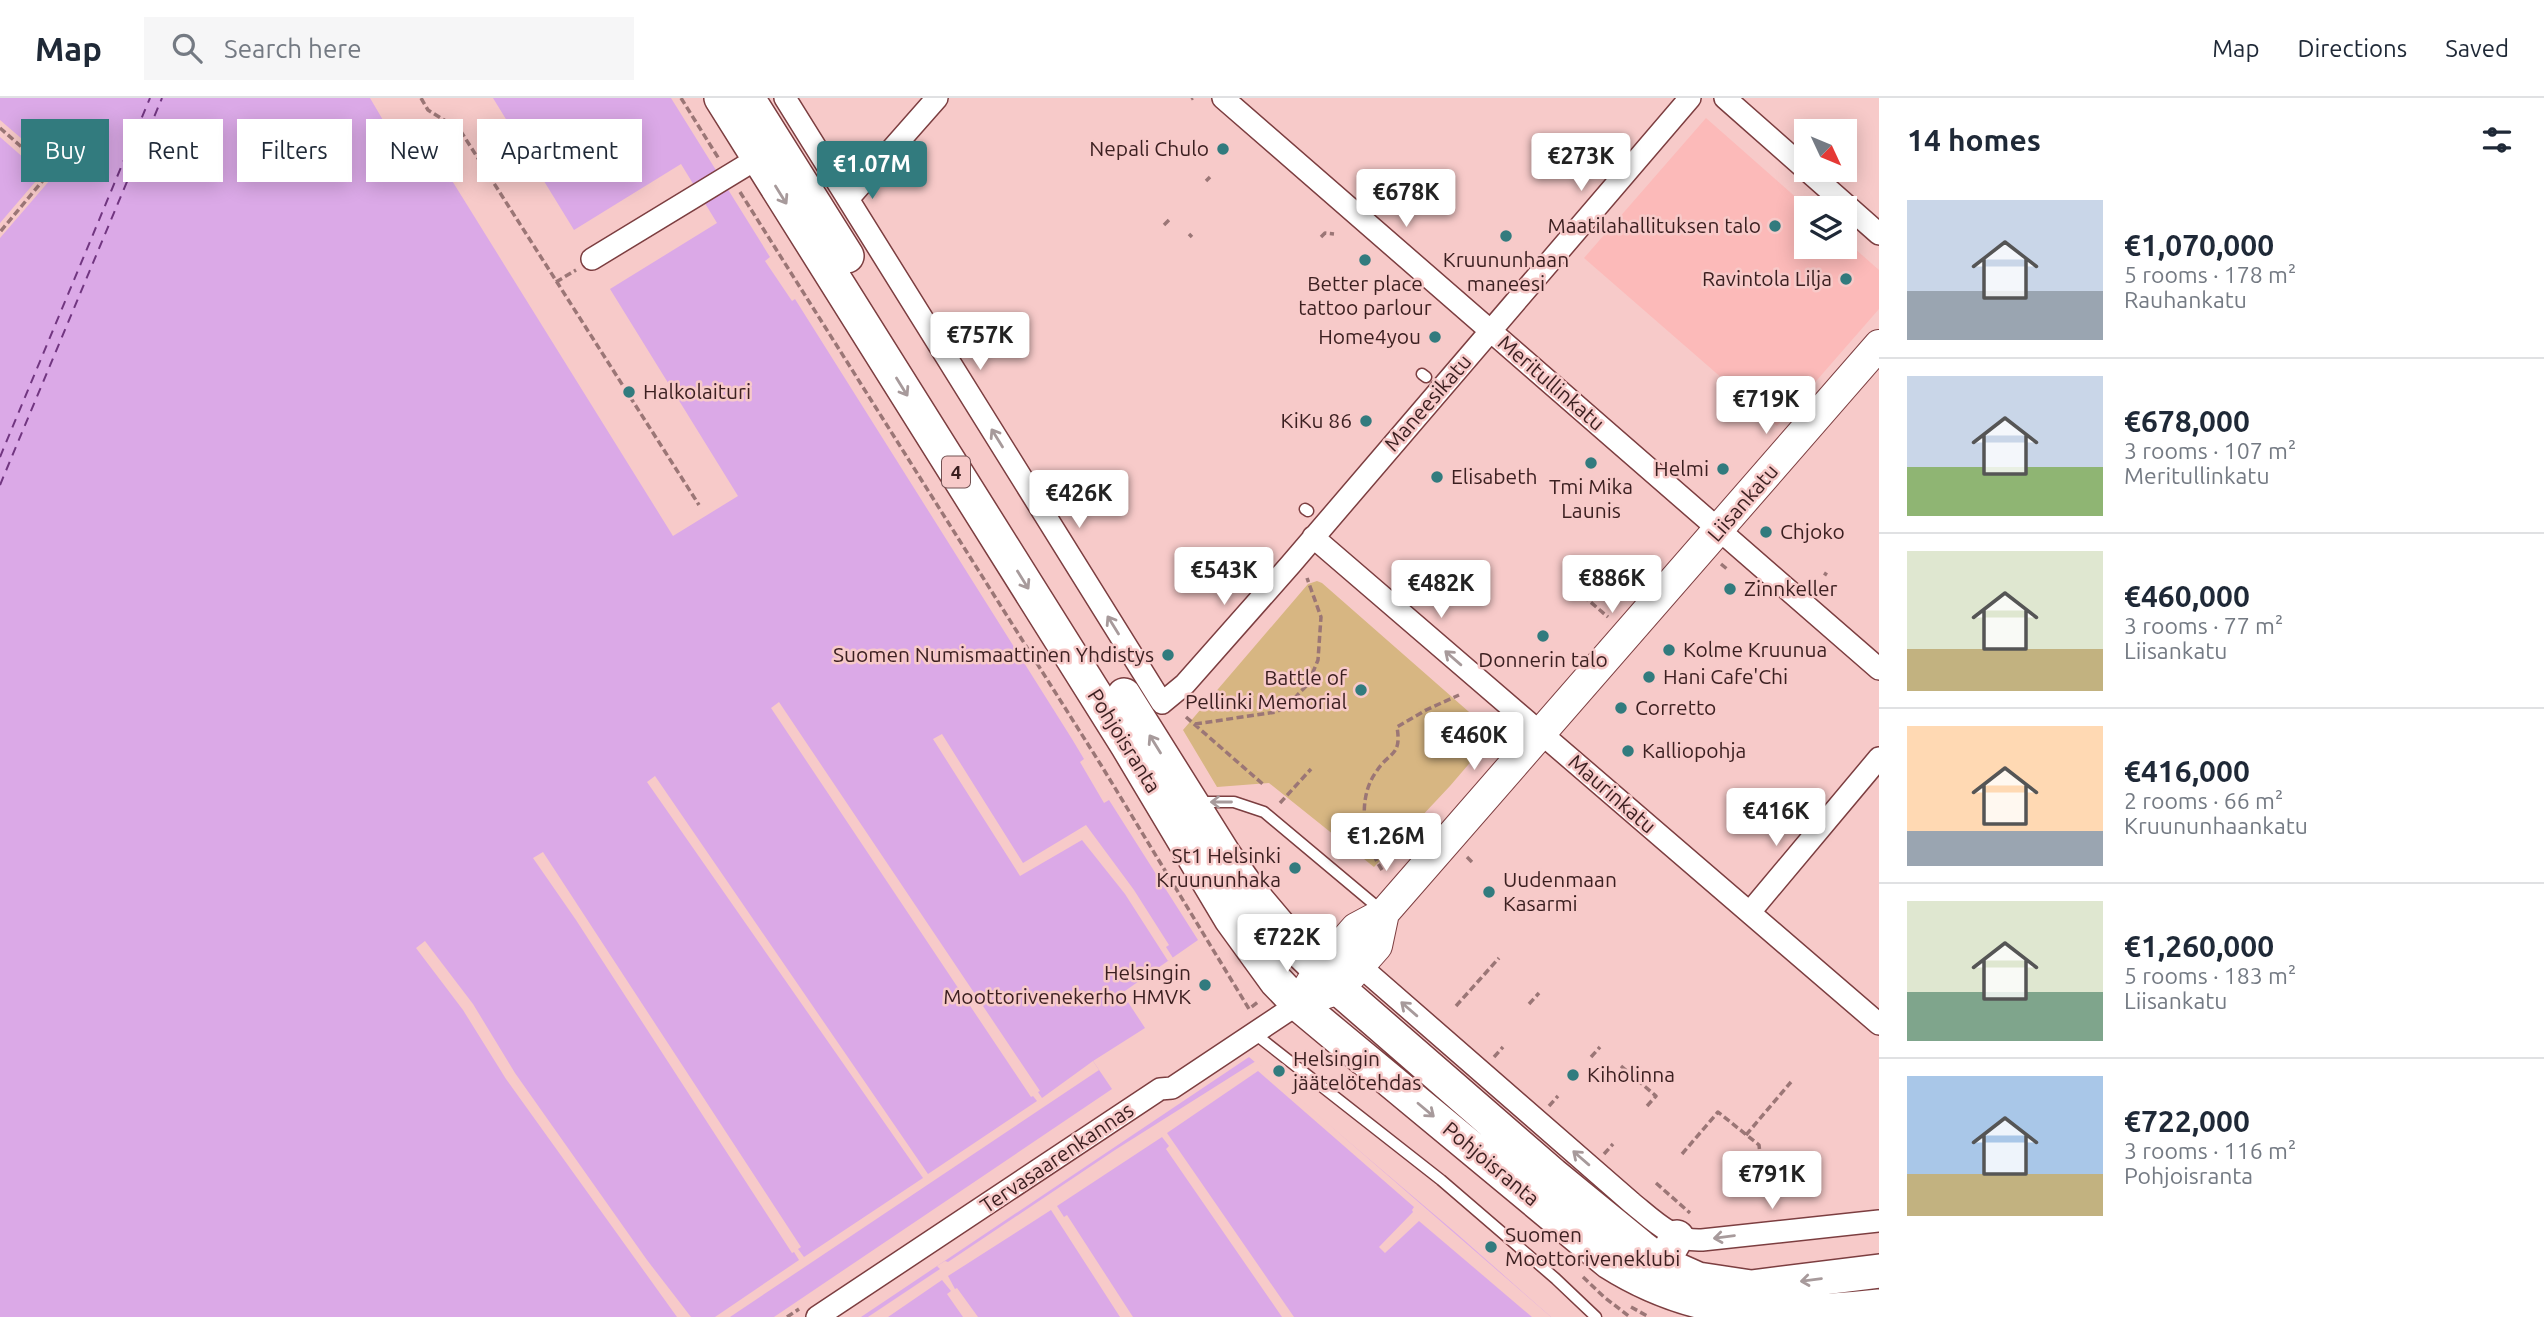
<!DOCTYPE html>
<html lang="en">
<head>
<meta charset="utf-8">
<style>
  :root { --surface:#fff; --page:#f6f6f7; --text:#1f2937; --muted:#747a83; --line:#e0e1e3; --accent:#327b7e }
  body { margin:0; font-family:Ubuntu,sans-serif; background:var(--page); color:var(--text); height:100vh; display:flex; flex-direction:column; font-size:26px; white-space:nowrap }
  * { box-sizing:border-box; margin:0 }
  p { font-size:23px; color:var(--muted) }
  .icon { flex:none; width:38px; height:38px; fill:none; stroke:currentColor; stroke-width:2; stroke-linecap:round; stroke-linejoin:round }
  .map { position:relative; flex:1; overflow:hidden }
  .details { display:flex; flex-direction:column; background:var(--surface); width:665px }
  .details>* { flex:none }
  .banner { position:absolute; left:21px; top:21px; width:665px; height:63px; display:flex; gap:14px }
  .needle { width:46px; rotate:134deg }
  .fabs { position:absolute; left:1794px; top:21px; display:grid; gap:14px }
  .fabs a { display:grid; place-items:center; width:63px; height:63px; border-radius:0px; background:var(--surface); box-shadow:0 4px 18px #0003; font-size:35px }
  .price { position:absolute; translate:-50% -60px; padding:0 16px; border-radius:7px; background:#fff; color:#222; font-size:23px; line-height:46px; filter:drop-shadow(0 2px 4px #0008) }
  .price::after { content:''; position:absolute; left:50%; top:42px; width:21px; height:16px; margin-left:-10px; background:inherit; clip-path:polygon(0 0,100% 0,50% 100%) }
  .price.current { background:var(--accent); color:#fff }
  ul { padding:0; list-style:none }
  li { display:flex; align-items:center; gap:21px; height:175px; padding:0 28px }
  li+li { border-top:2px solid var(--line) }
  li span { display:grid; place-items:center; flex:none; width:196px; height:140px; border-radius:0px; color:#555 }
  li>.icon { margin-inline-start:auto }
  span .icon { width:84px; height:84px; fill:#fffc; stroke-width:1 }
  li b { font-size:30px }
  h2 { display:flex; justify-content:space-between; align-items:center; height:84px; padding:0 28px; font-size:30px }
  .pill { padding:0 24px; border-radius:0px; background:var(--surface); box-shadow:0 4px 18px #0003; font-size:24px; line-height:63px }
  .pill.current { background:var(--accent); color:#fff }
  header { display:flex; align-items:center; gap:42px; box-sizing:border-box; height:98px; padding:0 35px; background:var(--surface); border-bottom:2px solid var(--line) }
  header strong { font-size:33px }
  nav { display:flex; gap:38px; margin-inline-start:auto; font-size:24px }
  .search { width:490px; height:63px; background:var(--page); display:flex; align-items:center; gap:18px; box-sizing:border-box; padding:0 24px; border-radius:0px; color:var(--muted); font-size:26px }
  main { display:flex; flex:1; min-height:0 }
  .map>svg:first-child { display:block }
  .built { fill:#fcbab9 }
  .park { fill:#d7b682 }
  .water { fill:#dba9e7 }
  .pier { fill:#f7cac9 }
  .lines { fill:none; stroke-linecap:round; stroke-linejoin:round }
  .ferry { stroke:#713680; stroke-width:2; stroke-dasharray:9 7; stroke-linecap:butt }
  .lane-casing { stroke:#7c3e40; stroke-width:13 }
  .street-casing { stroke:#7c3e40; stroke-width:24 }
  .secondary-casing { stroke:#7c3e40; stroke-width:32 }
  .primary-casing { stroke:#7c3e40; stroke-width:36 }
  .path { stroke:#9b7676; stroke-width:3.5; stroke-dasharray:7 3.5; stroke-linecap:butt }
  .lane { stroke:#fff; stroke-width:10 }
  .street { stroke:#fff; stroke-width:21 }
  .secondary { stroke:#fff; stroke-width:30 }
  .primary { stroke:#fff; stroke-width:33 }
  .oneway { stroke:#a79a9b }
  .poi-dot { fill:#327b7e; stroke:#f7cac9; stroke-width:2.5 }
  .labels { text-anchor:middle; stroke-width:5; stroke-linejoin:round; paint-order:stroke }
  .shield { fill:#f7cac9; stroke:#735253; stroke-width:2 }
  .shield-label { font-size:19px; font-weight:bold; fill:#3b1f20 }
  .poi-label { font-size:21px; fill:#3b1f20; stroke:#f7cac9; text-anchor:start }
  .street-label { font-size:21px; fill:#3b1f20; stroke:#f7cac9 }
</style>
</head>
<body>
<header>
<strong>Map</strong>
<div class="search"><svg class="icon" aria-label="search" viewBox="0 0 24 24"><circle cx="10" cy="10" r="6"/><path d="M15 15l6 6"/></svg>Search here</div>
<nav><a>Map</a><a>Directions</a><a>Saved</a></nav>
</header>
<main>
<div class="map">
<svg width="1879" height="1219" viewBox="0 0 1879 1219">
  <rect width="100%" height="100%" fill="#f7cac9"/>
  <path class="built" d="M1706,20L1808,110H1806V149H1844L1845,142L1879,172V211L1777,328L1584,160Z"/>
  <path class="park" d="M1317,483L1322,485L1493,635L1492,639L1450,688L1374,769L1269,685L1217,689L1183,632L1308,486Z"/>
  <path class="water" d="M0,0H671L770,159L765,163L792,203L795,201L1072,641L1084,661L1080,664L1104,705L1109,702L1198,842L1122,895L1145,930L1093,963L1112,991L774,1219H0Z
    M1249,959L1456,1135L1551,1219H861Z"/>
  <path class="pier" d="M370,0H493L574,132L681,66L717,125L610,191L738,398L673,438L423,36L400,51Z
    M0,22L51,66L68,46L75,53L0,140V125L42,76L0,39Z
    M779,604L1040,993L1038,994L1042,1000L1093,963L1099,972L730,1219H715L799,1162L794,1154L792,1155L576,822L533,760L543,754L801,1149L798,1151L804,1159L923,1080L647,684L655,678L928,1076L1037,1003L1033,998L1031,999L771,610Z
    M942,636L1023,765L1086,727L1134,792L1169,847L1166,849L1173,860L1168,863L1125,796L1082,742L1020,778L933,641Z
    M425,843L473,906L515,975L647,1162L691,1219H677L506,981L463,912L416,850Z
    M1256,963L1551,1219H1532L1419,1123L1385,1155L1379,1149L1413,1114L1412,1112L1414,1109L1258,973L1167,1035L1294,1219H1282L1166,1051L1169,1048L1162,1039L1057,1108L1064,1119L1067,1117L1133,1219H1120L1051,1112L948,1178L955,1191L957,1190L978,1219H963L947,1196L951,1193L942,1182L888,1219H868L940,1171L937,1168L945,1163L948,1164L1115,1052Z"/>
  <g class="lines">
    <path class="ferry" d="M0,359L150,0
      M0,387L162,0"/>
    <g class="lane-casing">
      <path id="lane" d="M1422,276L1426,279
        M1305,411L1308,413
        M1197,704H1234L1264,714L1381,812
        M1255,936L1441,1082L1556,1181L1596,1219"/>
    </g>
    <g class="street-casing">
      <path id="street" d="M785,0L1162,605L1185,586L1291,466L1690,0
        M1223,0L1879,571
        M1725,0L1879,136
        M848,101L937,0
        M592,161L758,60
        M1313,439L1879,926
        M1750,814L1879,660
        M1360,868L1632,1105C1653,1122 1674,1144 1702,1142L1879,1123
        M817,1219L1160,991L1172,990L1298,906"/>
    </g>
    <g class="secondary-casing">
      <path id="secondary" d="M1318,898L1339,891L1377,848L1384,815
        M1298,906L1319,872L1356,830L1384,815L1879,247"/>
    </g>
    <g class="primary-casing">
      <path id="primary" d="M721,0L1127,647L1231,821L1276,883L1298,906L1334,936L1609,1164C1696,1219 1777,1219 1879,1208
        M751,5L847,158
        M1124,597L1225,758L1252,796L1301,854L1339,891L1553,1077L1641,1149L1662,1165L1698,1181L1751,1189L1879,1173
        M1662,1165L1677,1139"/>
    </g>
    <path class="path" d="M421,0L428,12L460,32L699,407
      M681,0L719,61
      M1191,1L1193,0
      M0,30L50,74L0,134
      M1206,83L1210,79
      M740,94L1101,667L1249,911L1259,903
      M1164,127L1170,121
      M1189,136L1192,139
      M1321,139L1325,135L1334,136
      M556,184L576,172
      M1721,466L1727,471
      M1824,475L1827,477
      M1567,484L1608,519
      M1186,619L1265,688
      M1195,626L1276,614L1286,609L1308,586L1318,562L1321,519L1307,480
      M1489,642L1496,643
      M1280,705L1311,671
      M1467,759L1472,764
      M1382,772C1364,745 1356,702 1376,674C1389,653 1402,659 1397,629L1426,612L1459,597
      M1529,906L1539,895
      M1456,908L1499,860
      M1494,959L1503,949
      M1591,959L1600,949
      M1621,968L1656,998L1647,1008
      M1549,1008L1558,998
      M1746,1037L1791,984
      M1604,1056L1613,1046
      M1682,1056L1718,1014L1759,1047L1762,1074
      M1761,1064L1789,1063L1803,1071L1814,1070
      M1656,1085L1690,1115
      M1583,1179L1604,1199L1630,1219
      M1631,1209L1649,1219
      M787,1219L799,1211"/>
    <use href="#lane" class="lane"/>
    <use href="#street" class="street"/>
    <use href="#secondary" class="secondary"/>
    <use href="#primary" class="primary"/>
  </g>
  <defs><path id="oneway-shaft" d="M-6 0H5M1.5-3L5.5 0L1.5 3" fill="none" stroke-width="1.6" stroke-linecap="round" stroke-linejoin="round" transform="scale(1.75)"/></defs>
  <g class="oneway">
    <use href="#oneway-shaft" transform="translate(781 97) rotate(58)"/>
    <use href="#oneway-shaft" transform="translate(902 289) rotate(58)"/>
    <use href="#oneway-shaft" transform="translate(997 340) rotate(-122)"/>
    <use href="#oneway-shaft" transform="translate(1023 482) rotate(58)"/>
    <use href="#oneway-shaft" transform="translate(1113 527) rotate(-122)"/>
    <use href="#oneway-shaft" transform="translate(1453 560) rotate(-139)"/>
    <use href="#oneway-shaft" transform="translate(1155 646) rotate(-122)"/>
    <use href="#oneway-shaft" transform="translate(1221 704) rotate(-180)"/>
    <use href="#oneway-shaft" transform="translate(1409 911) rotate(-139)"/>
    <use href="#oneway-shaft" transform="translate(1426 1012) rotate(40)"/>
    <use href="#oneway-shaft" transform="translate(1581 1060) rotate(-139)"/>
    <use href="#oneway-shaft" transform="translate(1724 1139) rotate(173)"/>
    <use href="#oneway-shaft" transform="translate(1811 1182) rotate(173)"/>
  </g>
  <g class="poi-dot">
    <circle cx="1223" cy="51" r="7"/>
    <circle cx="1775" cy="128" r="7"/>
    <circle cx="1506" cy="138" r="7"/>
    <circle cx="1365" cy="162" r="7"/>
    <circle cx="1846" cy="181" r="7"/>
    <circle cx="1435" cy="239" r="7"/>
    <circle cx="629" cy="294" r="7"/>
    <circle cx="1366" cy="323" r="7"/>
    <circle cx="1591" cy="365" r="7"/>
    <circle cx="1723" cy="371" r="7"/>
    <circle cx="1437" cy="379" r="7"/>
    <circle cx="1766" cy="434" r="7"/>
    <circle cx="1730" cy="491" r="7"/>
    <circle cx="1543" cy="538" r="7"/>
    <circle cx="1669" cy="552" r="7"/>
    <circle cx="1168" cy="557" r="7"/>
    <circle cx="1649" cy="579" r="7"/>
    <circle cx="1361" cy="592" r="7"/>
    <circle cx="1621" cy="610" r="7"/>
    <circle cx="1628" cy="653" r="7"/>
    <circle cx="1295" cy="770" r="7"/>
    <circle cx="1489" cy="794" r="7"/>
    <circle cx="1205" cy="887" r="7"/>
    <circle cx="1279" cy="973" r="7"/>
    <circle cx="1573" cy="977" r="7"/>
    <circle cx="1491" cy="1149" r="7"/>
  </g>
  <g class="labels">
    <rect class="shield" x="942" y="358.5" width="28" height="31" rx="5"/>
    <g class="shield-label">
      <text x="956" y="381">4</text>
    </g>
    <g class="poi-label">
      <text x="1209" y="58" text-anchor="end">Nepali Chulo</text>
      <text x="1761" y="135" text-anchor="end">Maatilahallituksen talo</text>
      <text x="1506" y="169" text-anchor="middle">Kruununhaan<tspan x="1506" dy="24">maneesi</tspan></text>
      <text x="1832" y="188" text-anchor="end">Ravintola Lilja</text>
      <text x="1365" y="193" text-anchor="middle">Better place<tspan x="1365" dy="24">tattoo parlour</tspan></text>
      <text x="1421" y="246" text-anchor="end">Home4you</text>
      <text x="643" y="301">Halkolaituri</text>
      <text x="1352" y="330" text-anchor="end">KiKu 86</text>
      <text x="1709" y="378" text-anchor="end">Helmi</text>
      <text x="1451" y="386">Elisabeth</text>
      <text x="1591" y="396" text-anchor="middle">Tmi Mika<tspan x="1591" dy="24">Launis</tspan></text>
      <text x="1780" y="441">Chjoko</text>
      <text x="1744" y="498">Zinnkeller</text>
      <text x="1683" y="559">Kolme Kruunua</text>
      <text x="1154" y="564" text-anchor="end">Suomen Numismaattinen Yhdistys</text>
      <text x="1543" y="569" text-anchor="middle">Donnerin talo</text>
      <text x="1663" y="586">Hani Cafe'Chi</text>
      <text x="1347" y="587" text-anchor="end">Battle of<tspan x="1347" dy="24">Pellinki Memorial</tspan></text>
      <text x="1635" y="617">Corretto</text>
      <text x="1642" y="660">Kalliopohja</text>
      <text x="1281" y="765" text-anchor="end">St1 Helsinki<tspan x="1281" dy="24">Kruununhaka</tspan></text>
      <text x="1503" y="789">Uudenmaan<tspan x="1503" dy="24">Kasarmi</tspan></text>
      <text x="1191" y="882" text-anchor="end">Helsingin<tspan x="1191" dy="24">Moottorivenekerho HMVK</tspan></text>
      <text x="1293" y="968">Helsingin<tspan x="1293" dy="24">jäätelötehdas</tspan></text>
      <text x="1587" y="984">Kiholinna</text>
      <text x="1505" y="1144">Suomen<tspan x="1505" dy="24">Moottoriveneklubi</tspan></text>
    </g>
    <g class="street-label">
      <text transform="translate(1551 285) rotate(41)" y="7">Meritullinkatu</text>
      <text transform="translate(1428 305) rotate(-49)" y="7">Maneesikatu</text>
      <text transform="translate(1743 405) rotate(-49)" y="7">Liisankatu</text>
      <text transform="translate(1124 643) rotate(58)" y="7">Pohjoisranta</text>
      <text transform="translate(1612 696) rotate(41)" y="7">Maurinkatu</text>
      <text transform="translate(1057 1060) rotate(-34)" y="7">Tervasaarenkannas</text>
      <text transform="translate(1491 1066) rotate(40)" y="7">Pohjoisranta</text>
    </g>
  </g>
</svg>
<div class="fabs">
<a><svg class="needle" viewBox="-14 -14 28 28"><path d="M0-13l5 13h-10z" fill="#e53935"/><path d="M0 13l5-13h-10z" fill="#747a83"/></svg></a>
<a><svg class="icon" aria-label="layers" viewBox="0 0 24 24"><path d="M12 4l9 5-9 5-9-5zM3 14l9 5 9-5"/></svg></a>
</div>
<b class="price" style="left:1581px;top:95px">€273K</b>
<b class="price current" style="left:872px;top:103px">€1.07M</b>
<b class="price" style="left:1406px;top:131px">€678K</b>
<b class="price" style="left:980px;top:274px">€757K</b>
<b class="price" style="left:1766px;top:338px">€719K</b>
<b class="price" style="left:1079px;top:432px">€426K</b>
<b class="price" style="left:1224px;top:509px">€543K</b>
<b class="price" style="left:1612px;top:517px">€886K</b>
<b class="price" style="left:1441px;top:522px">€482K</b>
<b class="price" style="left:1474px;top:674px">€460K</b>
<b class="price" style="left:1776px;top:750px">€416K</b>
<b class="price" style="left:1386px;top:775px">€1.26M</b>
<b class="price" style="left:1287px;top:876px">€722K</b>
<b class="price" style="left:1772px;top:1113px">€791K</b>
<div class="banner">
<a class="pill current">Buy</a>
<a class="pill">Rent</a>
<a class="pill">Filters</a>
<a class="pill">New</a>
<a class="pill">Apartment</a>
</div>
</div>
<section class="details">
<h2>14 homes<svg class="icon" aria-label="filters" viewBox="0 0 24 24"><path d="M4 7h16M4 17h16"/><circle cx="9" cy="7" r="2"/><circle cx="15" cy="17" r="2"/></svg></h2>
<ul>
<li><span style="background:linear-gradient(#c9d6e8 65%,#9aa5b1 0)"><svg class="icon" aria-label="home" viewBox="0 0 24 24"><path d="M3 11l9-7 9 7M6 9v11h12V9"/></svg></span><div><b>€1,070,000</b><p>5 rooms · 178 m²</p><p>Rauhankatu</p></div></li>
<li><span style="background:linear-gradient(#c9d6e8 65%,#8fb573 0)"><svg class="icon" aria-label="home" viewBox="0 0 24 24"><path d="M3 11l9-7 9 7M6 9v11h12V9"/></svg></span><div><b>€678,000</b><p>3 rooms · 107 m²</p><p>Meritullinkatu</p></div></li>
<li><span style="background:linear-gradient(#dfe7d0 70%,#c2b280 0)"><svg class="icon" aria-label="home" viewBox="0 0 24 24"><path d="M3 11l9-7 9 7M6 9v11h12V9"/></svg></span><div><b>€460,000</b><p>3 rooms · 77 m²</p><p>Liisankatu</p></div></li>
<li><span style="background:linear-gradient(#ffd9b3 75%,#9aa5b1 0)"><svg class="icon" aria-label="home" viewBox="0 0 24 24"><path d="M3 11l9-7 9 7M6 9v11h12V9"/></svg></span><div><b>€416,000</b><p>2 rooms · 66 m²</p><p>Kruununhaankatu</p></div></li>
<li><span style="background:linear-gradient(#dfe7d0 65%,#7fa58c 0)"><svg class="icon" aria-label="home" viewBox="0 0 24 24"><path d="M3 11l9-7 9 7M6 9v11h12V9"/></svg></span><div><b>€1,260,000</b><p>5 rooms · 183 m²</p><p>Liisankatu</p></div></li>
<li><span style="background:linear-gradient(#a9c7e8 70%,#c2b280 0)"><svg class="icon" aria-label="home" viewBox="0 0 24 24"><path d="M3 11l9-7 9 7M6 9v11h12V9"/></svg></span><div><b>€722,000</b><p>3 rooms · 116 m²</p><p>Pohjoisranta</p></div></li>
</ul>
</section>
</main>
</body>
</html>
